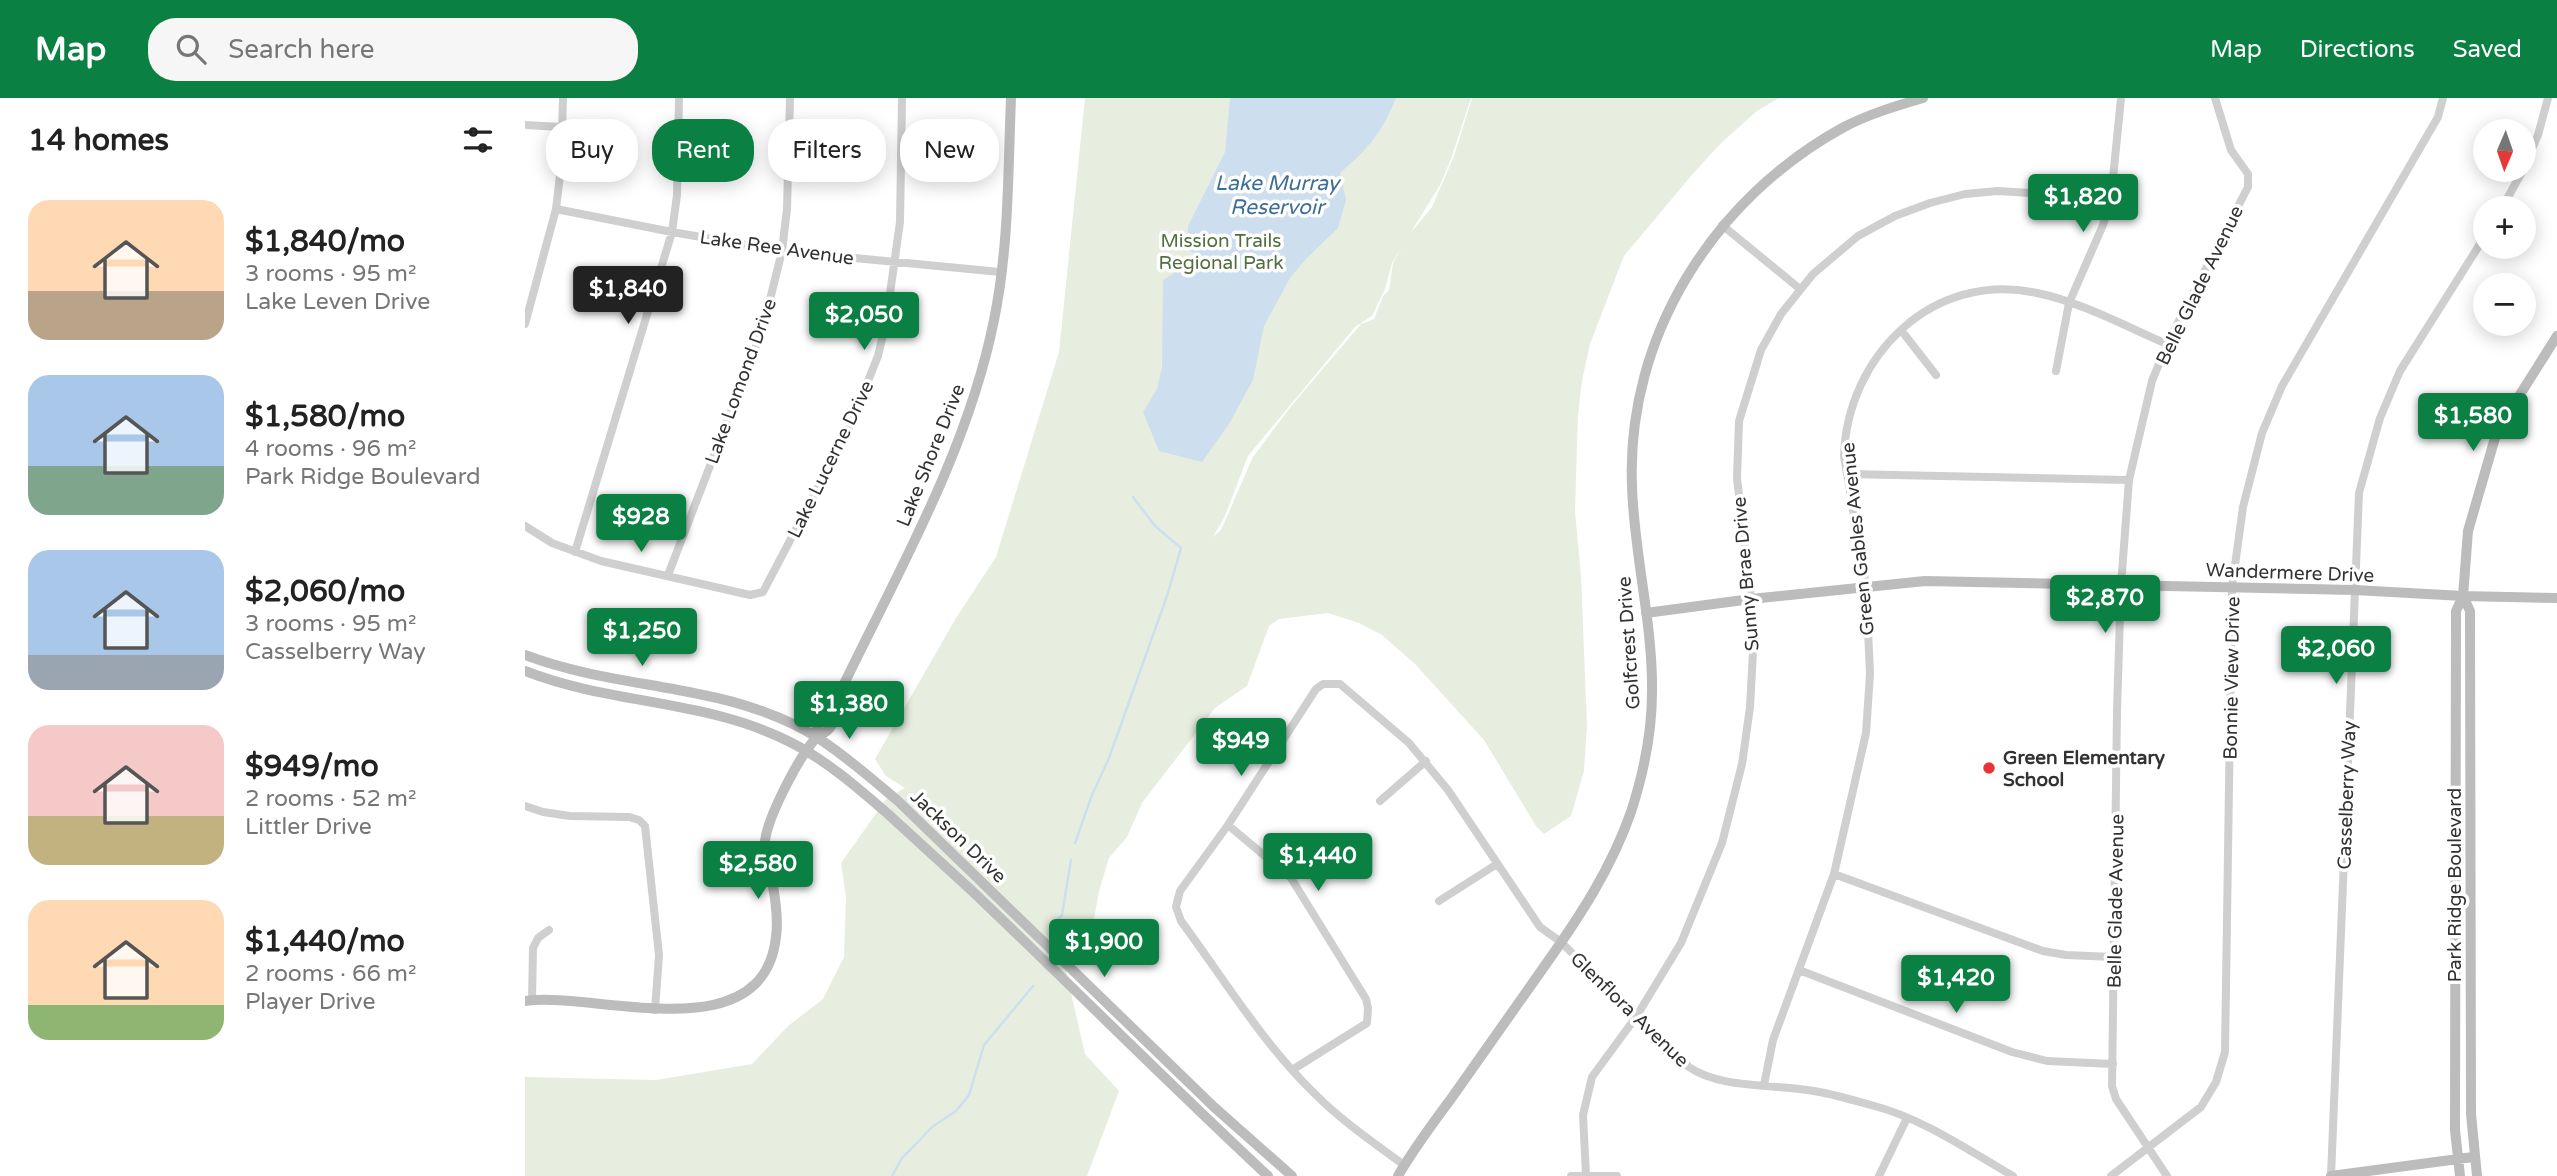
<!DOCTYPE html>
<html lang="en">
<head>
<meta charset="utf-8">
<style>
  :root { --surface:#fff; --page:#f6f6f6; --text:#222; --muted:#767676; --accent:#0b8043 }
  body { margin:0; font-family:"Varela Round",sans-serif; background:var(--page); color:var(--text); height:100vh; display:flex; flex-direction:column; font-size:26px; white-space:nowrap }
  * { box-sizing:border-box; margin:0 }
  p { font-size:23px; color:var(--muted) }
  .icon { flex:none; width:38px; height:38px; fill:none; stroke:currentColor; stroke-width:2; stroke-linecap:round; stroke-linejoin:round }
  .map { position:relative; flex:1; overflow:hidden }
  .panel { display:flex; flex-direction:column; background:var(--surface); width:525px }
  .panel>* { flex:none }
  .banner { position:absolute; left:21px; top:21px; width:665px; height:63px; display:flex; gap:14px }
  .needle { width:46px; rotate:182deg }
  .fabs { position:absolute; left:1948px; top:21px; display:grid; gap:14px }
  .fabs a { display:grid; place-items:center; width:63px; height:63px; border-radius:50%; background:var(--surface); box-shadow:0 4px 18px #0003; font-size:35px }
  .price { position:absolute; translate:-50% -60px; padding:0 16px; border-radius:7px; background:var(--accent); color:#fff; font-size:23px; line-height:46px; filter:drop-shadow(0 2px 4px #0008) }
  .price::after { content:''; position:absolute; left:50%; top:42px; width:21px; height:16px; margin-left:-10px; background:inherit; clip-path:polygon(0 0,100% 0,50% 100%) }
  .price.selected { background:#222; color:#fff }
  ul { padding:0; list-style:none }
  li { display:flex; align-items:center; gap:21px; height:175px; padding:0 28px }
  li span { display:grid; place-items:center; flex:none; width:196px; height:140px; border-radius:21px; color:#555 }
  li>.icon { margin-inline-start:auto }
  span .icon { width:84px; height:84px; fill:#fffc; stroke-width:1 }
  li b { font-size:30px }
  h2 { display:flex; justify-content:space-between; align-items:center; height:84px; padding:0 28px; font-size:30px }
  .chip { padding:0 24px; border-radius:28px; background:var(--surface); box-shadow:0 4px 18px #0003; font-size:24px; line-height:63px }
  .chip.selected { background:var(--accent); color:#fff }
  header { display:flex; align-items:center; gap:42px; box-sizing:border-box; height:98px; padding:0 35px; background:var(--accent); color:#fff }
  header strong { font-size:33px }
  nav { display:flex; gap:38px; margin-inline-start:auto; font-size:24px }
  .search { width:490px; height:63px; background:var(--page); display:flex; align-items:center; gap:18px; box-sizing:border-box; padding:0 24px; border-radius:28px; color:var(--muted); font-size:26px }
  main { display:flex; flex:1; min-height:0 }
  .map>svg:first-child { display:block }
  .green { fill:#e7eee0 }
  .water { fill:#cddfee }
  .lines { fill:none; stroke-linecap:round; stroke-linejoin:round }
  .stream { stroke:#cddfee; stroke-width:2.5 }
  .street { stroke:#cfcfcf; stroke-width:8 }
  .secondary { stroke:#bcbcbc; stroke-width:10 }
  .poi-dot { fill:#e93436; stroke:#fff; stroke-width:2.5 }
  .labels { text-anchor:middle; stroke-width:7; stroke-linejoin:round; paint-order:stroke }
  .park-label { font-size:19px; fill:#516f3d; stroke:#fff }
  .street-label { font-size:19px; fill:#323232; stroke:#fff }
  .poi-label { font-size:19px; font-weight:bold; fill:#323232; stroke:#fff; text-anchor:start }
  .water-label { font-size:21px; font-style:italic; fill:#3d6e97; stroke:#fff }
</style>
</head>
<body>
<header>
<strong>Map</strong>
<div class="search"><svg class="icon" aria-label="search" viewBox="0 0 24 24"><circle cx="10" cy="10" r="6"/><path d="M15 15l6 6"/></svg>Search here</div>
<nav><a>Map</a><a>Directions</a><a>Saved</a></nav>
</header>
<main>
<section class="panel">
<h2>14 homes<svg class="icon" aria-label="filters" viewBox="0 0 24 24"><path d="M4 7h16M4 17h16"/><circle cx="9" cy="7" r="2"/><circle cx="15" cy="17" r="2"/></svg></h2>
<ul>
<li><span style="background:linear-gradient(#ffd9b3 65%,#b9a48a 0)"><svg class="icon" aria-label="home" viewBox="0 0 24 24"><path d="M3 11l9-7 9 7M6 9v11h12V9"/></svg></span><div><b>$1,840/mo</b><p>3 rooms · 95 m²</p><p>Lake Leven Drive</p></div></li>
<li><span style="background:linear-gradient(#a9c7e8 65%,#7fa58c 0)"><svg class="icon" aria-label="home" viewBox="0 0 24 24"><path d="M3 11l9-7 9 7M6 9v11h12V9"/></svg></span><div><b>$1,580/mo</b><p>4 rooms · 96 m²</p><p>Park Ridge Boulevard</p></div></li>
<li><span style="background:linear-gradient(#a9c7e8 75%,#9aa5b1 0)"><svg class="icon" aria-label="home" viewBox="0 0 24 24"><path d="M3 11l9-7 9 7M6 9v11h12V9"/></svg></span><div><b>$2,060/mo</b><p>3 rooms · 95 m²</p><p>Casselberry Way</p></div></li>
<li><span style="background:linear-gradient(#f6c9c9 65%,#c2b280 0)"><svg class="icon" aria-label="home" viewBox="0 0 24 24"><path d="M3 11l9-7 9 7M6 9v11h12V9"/></svg></span><div><b>$949/mo</b><p>2 rooms · 52 m²</p><p>Littler Drive</p></div></li>
<li><span style="background:linear-gradient(#ffd9b3 75%,#8fb573 0)"><svg class="icon" aria-label="home" viewBox="0 0 24 24"><path d="M3 11l9-7 9 7M6 9v11h12V9"/></svg></span><div><b>$1,440/mo</b><p>2 rooms · 66 m²</p><p>Player Drive</p></div></li>
</ul>
</section>
<div class="map">
<svg width="2032" height="1078" viewBox="0 0 2032 1078">
  <rect width="100%" height="100%" fill="#fff"/>
  <path class="green" d="M560,0H946L926,61L915,87L867,165L860,191L847,218L830,229L723,358L700,418L688,439L696,432L728,359L767,307L836,226L849,221L858,198L864,192L868,165L883,138L907,109L929,58L947,0H1254L1232,13L1195,46L1166,78L1099,158L1065,246L1057,283L1053,316L1050,413L1056,478L1062,628L1059,673L1046,718L1019,736L1011,728L959,642L890,566L857,537L834,525L803,515L754,521L744,528L722,588L690,610L617,705L602,739L584,760L574,793L565,844L540,868L560,956L594,993L562,1078H0V979L131,982L227,966L263,928L298,901L319,859L321,799L316,765L362,700L380,690L361,678L350,661L431,520L471,459L534,254Z"/>
  <path class="water" d="M705,0H871C857,35 843,51 815,75L821,102L813,130L781,161L765,180L739,228L728,282L704,326L677,364L634,353L618,314L632,291L637,269L638,182L674,159L662,151L663,128L700,54Z"/>
  <g class="lines">
    <path class="stream" d="M550,745L567,697L584,660L642,498L656,450L630,428L608,399
      M529,825L537,817L546,762
      M367,1078L377,1060L389,1048L407,1029L431,1013L444,997L459,947L508,888"/>
    <path class="street" d="M0,27L37,29
      M1998,71L2013,37L2023,0
      M1977,110L1998,72
      M31,111L147,134L257,153L475,174
      M1197,127L1275,191
      M0,226L31,111L36,69L38,0
      M1376,232L1411,277
      M1531,273L1544,205L1578,127L1586,100L1596,0
      M1322,376L1604,382
      M0,428L27,445L76,463L225,497L238,494L324,330L353,258L361,224L375,124L377,0
      M50,454L147,134L152,97L154,0
      M143,477L238,230L257,153L262,111L265,0
      M855,703L901,663
      M0,708L18,714L45,718L104,719L114,722L120,728L134,857L130,912
      M703,727L766,780L841,901L843,910L842,925L767,972
      M1309,776L1518,853L1541,857L1589,859
      M914,803L972,766
      M1274,872L1487,954L1522,963L1588,966
      M7,902L8,850L13,840L24,832
      M1239,987L1248,942L1309,776L1341,635L1345,576L1341,488L1319,358C1322,258 1408,172 1512,195C1556,204 1600,228 1642,246
      M879,1067C849,1045 817,1023 791,997C738,946 699,881 656,823L651,809L655,793L703,727L791,591L798,586H815L884,645L923,692L1015,829L1036,844L1111,919L1164,969C1195,991 1251,986 1289,993C1308,996 1327,1002 1346,1007C1397,1020 1443,1052 1488,1078
      M1061,1077L1058,1017L1067,979L1111,919L1156,845L1197,745L1217,666L1225,609L1228,554L1226,501L1212,380L1214,323L1236,252L1256,216L1288,176L1333,138L1370,118L1405,105L1440,96L1473,93L1586,100
      M1046,1078H1092
      M1354,1078L1382,1020
      M1586,1078L1676,1009L1691,984L1700,954L1707,489L1718,409L1737,335L1757,288L1913,19L1918,0
      M1642,1078L1591,1001L1587,988L1592,613L1596,487L1604,382L1627,283L1642,246L1723,89V76L1706,52L1690,0
      M1806,1078L1834,395L1855,320L1875,273L1960,138"/>
    <path class="secondary" d="M1938,498L1945,513L1946,1016L1952,1078
      M1121,515L1226,501L1400,483L1830,492L1938,498L2032,500
      M0,557C58,579 118,584 178,597C215,604 261,619 293,640C321,658 347,681 373,703L689,1009L767,1078
      M0,573C86,607 181,601 265,644C301,662 333,690 363,716C390,741 418,766 445,791C545,886 642,984 743,1078
      M291,639C292,622 303,597 318,588C375,470 443,352 469,222C484,150 483,73 486,0
      M0,903C71,893 238,955 251,839C255,810 244,772 240,743C243,718 273,661 290,641C293,637 299,636 303,632C311,623 315,608 321,598L318,588
      M873,1078C889,1050 909,1024 928,998C959,954 990,910 1021,866C1055,818 1086,771 1106,714C1118,677 1127,634 1127,594C1128,525 1109,457 1107,388C1101,238 1189,100 1319,29C1344,16 1371,8 1398,0
      M1806,1078L1948,1059
      M1935,1078L1930,1032L1931,513L1938,498L1943,433L1972,333L2032,238"/>
  </g>
  <circle class="poi-dot" cx="1464" cy="670" r="7"/>
  <g class="labels">
    <g class="park-label">
      <text x="696" y="149">Mission Trails<tspan x="696" dy="22">Regional Park</tspan></text>
    </g>
    <g class="street-label">
      <text transform="translate(252 149) rotate(8)" y="7">Lake Ree Avenue</text>
      <text transform="translate(1674 187) rotate(-64)" y="7">Belle Glade Avenue</text>
      <text transform="translate(215 283) rotate(-70)" y="7">Lake Lomond Drive</text>
      <text transform="translate(405 357) rotate(-68)" y="7">Lake Shore Drive</text>
      <text transform="translate(305 361) rotate(-64)" y="7">Lake Lucerne Drive</text>
      <text transform="translate(1332 441) rotate(-96)" y="7">Green Gables Avenue</text>
      <text transform="translate(1765 474) rotate(2)" y="7">Wandermere Drive</text>
      <text transform="translate(1220 476) rotate(-95)" y="7">Sunny Brae Drive</text>
      <text transform="translate(1103 545) rotate(-94)" y="7">Golfcrest Drive</text>
      <text transform="translate(1706 580) rotate(-89)" y="7">Bonnie View Drive</text>
      <text transform="translate(1821 697) rotate(-88)" y="7">Casselberry Way</text>
      <text transform="translate(434 738) rotate(44)" y="7">Jackson Drive</text>
      <text transform="translate(1929 787) rotate(-90)" y="7">Park Ridge Boulevard</text>
      <text transform="translate(1590 803) rotate(-89)" y="7">Belle Glade Avenue</text>
      <text transform="translate(1105 911) rotate(44)" y="7">Glenflora Avenue</text>
    </g>
    <g class="poi-label">
      <text x="1478" y="666">Green Elementary<tspan x="1478" dy="22">School</tspan></text>
    </g>
    <g class="water-label">
      <text x="752" y="92">Lake Murray<tspan x="752" dy="24">Reservoir</tspan></text>
    </g>
  </g>
</svg>
<div class="fabs">
<a><svg class="needle" viewBox="-14 -14 28 28"><path d="M0-13l5 13h-10z" fill="#e53935"/><path d="M0 13l5-13h-10z" fill="#767676"/></svg></a>
<a>+</a>
<a>−</a>
</div>
<b class="price" style="left:1558px;top:136px">$1,820</b>
<b class="price selected" style="left:103px;top:228px">$1,840</b>
<b class="price" style="left:339px;top:254px">$2,050</b>
<b class="price" style="left:1948px;top:355px">$1,580</b>
<b class="price" style="left:116px;top:456px">$928</b>
<b class="price" style="left:1580px;top:537px">$2,870</b>
<b class="price" style="left:117px;top:570px">$1,250</b>
<b class="price" style="left:1811px;top:588px">$2,060</b>
<b class="price" style="left:324px;top:643px">$1,380</b>
<b class="price" style="left:716px;top:680px">$949</b>
<b class="price" style="left:793px;top:795px">$1,440</b>
<b class="price" style="left:233px;top:803px">$2,580</b>
<b class="price" style="left:579px;top:881px">$1,900</b>
<b class="price" style="left:1431px;top:917px">$1,420</b>
<div class="banner">
<a class="chip">Buy</a>
<a class="chip selected">Rent</a>
<a class="chip">Filters</a>
<a class="chip">New</a>
</div>
</div>
</main>
</body>
</html>
